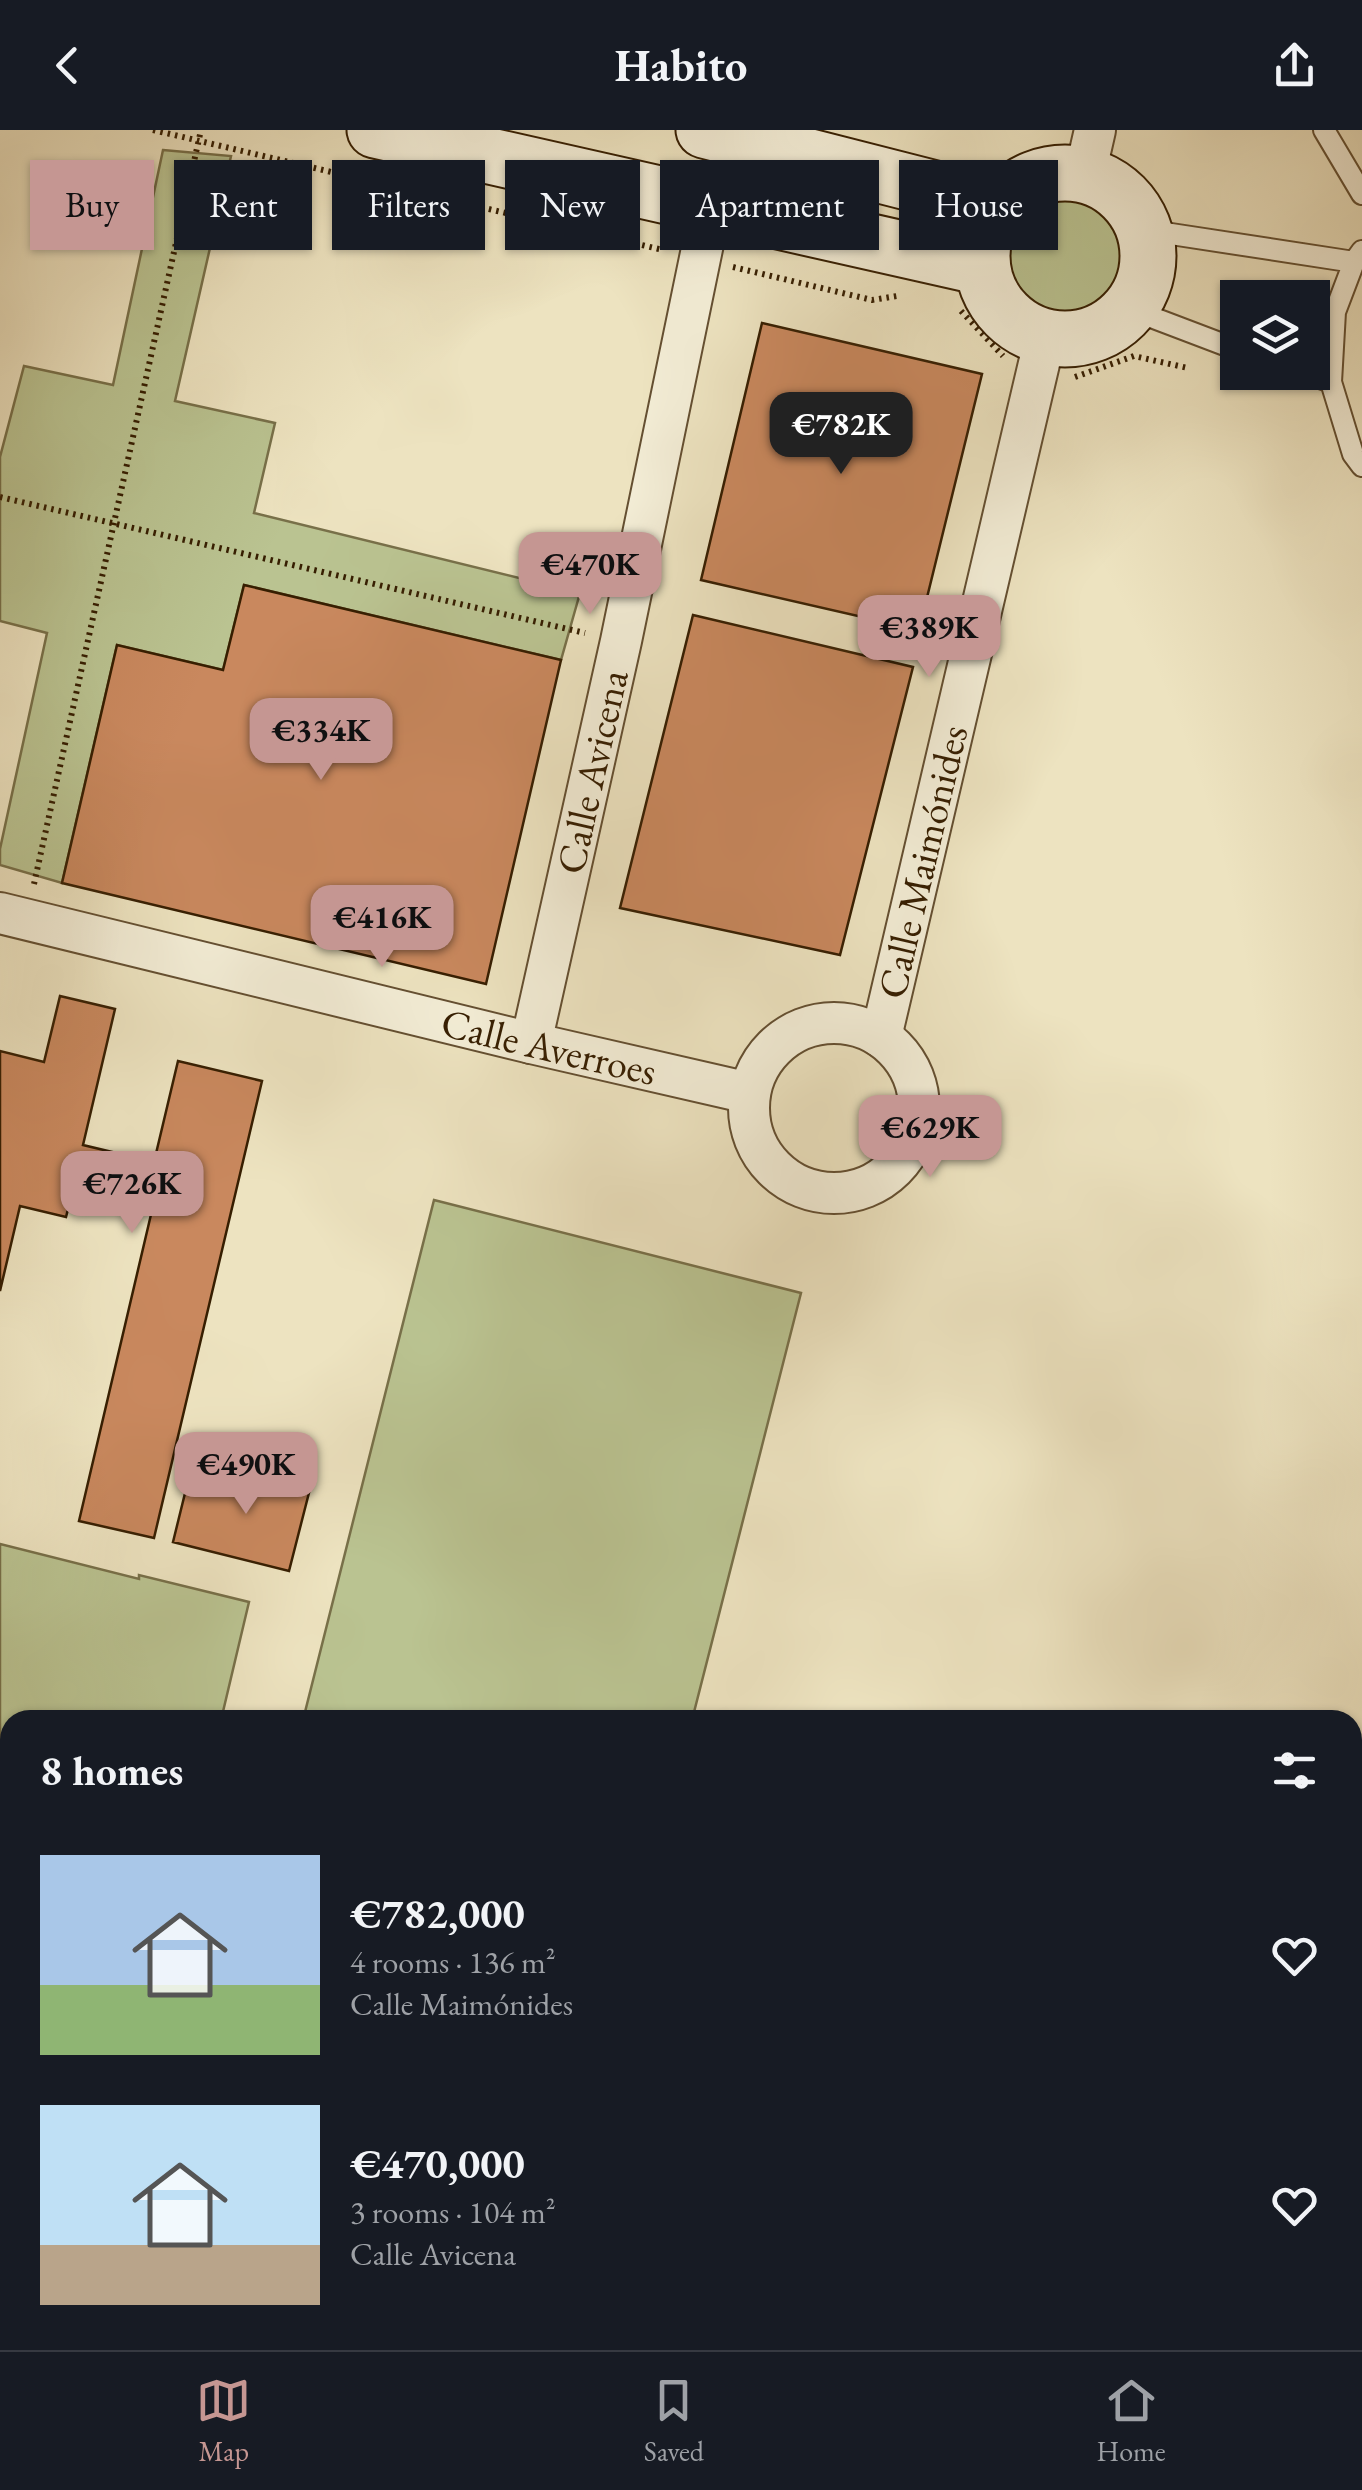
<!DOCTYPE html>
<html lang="en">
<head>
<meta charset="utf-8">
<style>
  :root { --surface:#171b24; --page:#242831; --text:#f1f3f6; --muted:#9ea1a6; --line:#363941; --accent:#c59692 }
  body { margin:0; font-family:"EB Garamond",serif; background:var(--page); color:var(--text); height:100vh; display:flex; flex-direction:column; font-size:38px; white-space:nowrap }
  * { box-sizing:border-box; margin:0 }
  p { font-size:32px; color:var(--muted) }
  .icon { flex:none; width:55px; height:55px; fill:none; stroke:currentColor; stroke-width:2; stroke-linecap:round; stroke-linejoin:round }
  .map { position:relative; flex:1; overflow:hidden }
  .drawer { position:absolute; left:0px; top:1580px; width:1362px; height:640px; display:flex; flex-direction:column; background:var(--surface); border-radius:30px 30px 0 0; box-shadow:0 2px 8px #0004 }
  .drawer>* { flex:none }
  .banner { position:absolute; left:30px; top:30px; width:1302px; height:90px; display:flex; gap:20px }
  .buttons { position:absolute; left:1220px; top:150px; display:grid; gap:20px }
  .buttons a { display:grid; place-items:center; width:110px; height:110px; border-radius:0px; background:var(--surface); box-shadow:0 2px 8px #0004; font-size:50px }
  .price { position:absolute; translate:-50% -85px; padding:0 22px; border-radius:20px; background:var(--accent); color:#111; font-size:32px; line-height:65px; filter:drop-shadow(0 2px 5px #0008) }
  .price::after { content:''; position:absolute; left:50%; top:60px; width:30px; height:22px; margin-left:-15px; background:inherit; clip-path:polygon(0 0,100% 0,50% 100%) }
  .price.selected { background:#222; color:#fff }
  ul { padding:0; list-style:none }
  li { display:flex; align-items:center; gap:30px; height:250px; padding:0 40px }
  li span { display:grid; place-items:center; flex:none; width:280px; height:200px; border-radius:0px; color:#555 }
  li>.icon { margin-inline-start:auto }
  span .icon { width:120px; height:120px; fill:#fffc; stroke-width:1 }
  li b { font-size:42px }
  h2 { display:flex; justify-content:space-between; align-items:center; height:120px; padding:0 40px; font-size:42px }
  .tag { padding:0 35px; border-radius:0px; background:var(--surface); box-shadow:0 2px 8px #0004; font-size:35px; line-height:90px }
  .tag.selected { background:var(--accent); color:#111 }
  header { display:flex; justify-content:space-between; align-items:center; height:130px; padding:0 40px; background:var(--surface); font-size:45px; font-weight:700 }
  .tabs { display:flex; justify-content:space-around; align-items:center; height:140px; border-top:2px solid var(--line); background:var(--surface); font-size:28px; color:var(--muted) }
  .tabs a { display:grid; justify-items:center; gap:5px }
  .tabs .selected { color:var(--accent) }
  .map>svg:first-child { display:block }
  .green { fill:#bac391; stroke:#787049; stroke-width:2.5 }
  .building { fill:#c9885e; stroke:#361e01; stroke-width:2.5 }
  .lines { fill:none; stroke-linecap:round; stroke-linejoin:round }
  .lane-casing { stroke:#644f31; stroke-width:24 }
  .street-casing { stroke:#644f31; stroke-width:44 }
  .secondary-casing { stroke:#361e01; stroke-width:59 }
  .highway-casing { stroke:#361e01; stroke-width:59 }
  .path { stroke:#361e01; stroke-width:6; stroke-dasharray:2.5 5; stroke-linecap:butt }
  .lane { stroke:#f3edd6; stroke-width:20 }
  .street { stroke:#f3edd6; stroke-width:40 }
  .secondary { stroke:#f3edd6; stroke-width:55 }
  .highway { stroke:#ede3c0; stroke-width:55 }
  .labels { text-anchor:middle; stroke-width:8; stroke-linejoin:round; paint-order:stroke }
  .street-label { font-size:40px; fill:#361e01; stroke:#f3edd6 }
</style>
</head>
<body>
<header><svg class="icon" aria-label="back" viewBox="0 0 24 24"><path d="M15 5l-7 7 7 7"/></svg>Habito<svg class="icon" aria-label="share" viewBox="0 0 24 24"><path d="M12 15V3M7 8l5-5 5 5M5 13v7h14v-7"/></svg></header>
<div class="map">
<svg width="1362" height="2220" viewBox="0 0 1362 2220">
  <rect width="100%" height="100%" fill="#ede3c0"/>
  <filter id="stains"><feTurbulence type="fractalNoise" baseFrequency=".002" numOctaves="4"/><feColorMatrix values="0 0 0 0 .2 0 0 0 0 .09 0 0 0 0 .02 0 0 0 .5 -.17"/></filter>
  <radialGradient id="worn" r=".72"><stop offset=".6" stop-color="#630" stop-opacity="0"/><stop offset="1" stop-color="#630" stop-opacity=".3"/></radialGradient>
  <path class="green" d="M163,20L231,26L175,271L275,293L254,383L580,463L561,530L244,455L223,540L117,515L62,753L0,735V719L47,503L0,491V327L24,236L113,255Z
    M1004 127a61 61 0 1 1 122 0a61 61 0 1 1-122 0Z
    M434,1070L801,1163L692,1590H303Z
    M0,1414L139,1449V1445L249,1472L221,1590H10V1631L0,1629Z
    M0,2154L10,2158V2210H164L194,2220H0Z"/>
  <path class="building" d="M762,193L982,244L919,500L701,450Z
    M244,455L561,530L486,854L62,753L117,515L223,540Z
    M693,485L913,537L840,825L620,778Z
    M60,866L115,879L83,1015L154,1032L178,931L262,951L154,1408L79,1391L157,1059L78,1040L66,1087L20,1076L0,1161V921L44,932Z
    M241,1334L312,1351L289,1441L173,1412L189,1347L235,1359Z"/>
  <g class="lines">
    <g class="lane-casing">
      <path id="lane" d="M1324,0L1362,64
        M1145,100L1354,132
        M1362,121L1354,132L1335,182L1331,252L1353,324L1362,336
        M1130,179L1238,220
        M1303,242L1331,252"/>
    </g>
    <g class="street-casing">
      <g id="street">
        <path d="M1085,44L1095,0"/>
        <path id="s1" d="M0,783L531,913L749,963"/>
        <circle cx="834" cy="978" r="85"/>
        <path id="s2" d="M881,907L1045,208"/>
        <path id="s3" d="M531,913L621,511L711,75"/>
      </g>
    </g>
    <g class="secondary-casing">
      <path id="secondary" d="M375,0L982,137
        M704,0L998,75
        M982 126a83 83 0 1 1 166 0a83 83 0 1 1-166 0Z"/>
    </g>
    <g class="highway-casing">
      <path id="highway" d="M0,1894L10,1896
        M0,1987L10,1989
        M908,2210L943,2220
        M1250,2210L1284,2220"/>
    </g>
    <path class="path" d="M153,0L663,120
      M733,137L872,170L897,166
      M961,181L1003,226
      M1075,247L1134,226L1188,238
      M0,367L585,503
      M34,754L201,0
      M0,1759L10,1760
      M1352,2057L1362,2060
      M0,2162L10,2165
      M159,2210L192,2220"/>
    <use href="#lane" class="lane"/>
    <use href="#street" class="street"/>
    <use href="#secondary" class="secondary"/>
    <use href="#highway" class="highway"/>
  </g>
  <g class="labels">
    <g class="street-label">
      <text dy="14" stroke="none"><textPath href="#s3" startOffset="278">Calle Avicena</textPath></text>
      <text dy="14" stroke="none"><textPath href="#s2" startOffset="180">Calle Maimónides</textPath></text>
      <text dy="14" stroke="none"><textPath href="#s1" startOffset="565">Calle Averroes</textPath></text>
    </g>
  </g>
  <rect width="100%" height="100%" filter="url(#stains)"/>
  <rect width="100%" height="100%" fill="url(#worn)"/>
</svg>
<div class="buttons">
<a><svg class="icon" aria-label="layers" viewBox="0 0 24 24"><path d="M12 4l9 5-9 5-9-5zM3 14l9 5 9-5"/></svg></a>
</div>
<b class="price selected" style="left:841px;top:347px">€782K</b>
<b class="price" style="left:590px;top:487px">€470K</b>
<b class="price" style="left:929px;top:550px">€389K</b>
<b class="price" style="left:321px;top:653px">€334K</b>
<b class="price" style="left:382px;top:840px">€416K</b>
<b class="price" style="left:930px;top:1050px">€629K</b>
<b class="price" style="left:132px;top:1106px">€726K</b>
<b class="price" style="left:246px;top:1387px">€490K</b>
<div class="banner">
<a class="tag selected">Buy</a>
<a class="tag">Rent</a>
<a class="tag">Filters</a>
<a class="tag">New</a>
<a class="tag">Apartment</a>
<a class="tag">House</a>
</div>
<section class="drawer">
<h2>8 homes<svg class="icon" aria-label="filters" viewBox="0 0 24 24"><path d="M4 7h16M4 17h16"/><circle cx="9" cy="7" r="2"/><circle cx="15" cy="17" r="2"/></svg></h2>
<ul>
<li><span style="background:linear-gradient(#a9c7e8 65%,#8fb573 0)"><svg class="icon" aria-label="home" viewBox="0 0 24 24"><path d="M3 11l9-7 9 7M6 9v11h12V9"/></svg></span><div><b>€782,000</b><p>4 rooms · 136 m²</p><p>Calle Maimónides</p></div><svg class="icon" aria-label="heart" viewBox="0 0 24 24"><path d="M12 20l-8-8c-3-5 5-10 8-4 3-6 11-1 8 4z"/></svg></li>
<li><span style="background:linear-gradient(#bfe0f5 70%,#b9a48a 0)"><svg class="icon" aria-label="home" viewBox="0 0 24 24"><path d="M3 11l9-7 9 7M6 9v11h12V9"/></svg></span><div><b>€470,000</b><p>3 rooms · 104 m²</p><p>Calle Avicena</p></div><svg class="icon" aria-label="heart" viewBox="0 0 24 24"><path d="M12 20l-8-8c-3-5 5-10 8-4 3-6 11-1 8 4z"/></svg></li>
</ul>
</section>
</div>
<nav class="tabs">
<a class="selected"><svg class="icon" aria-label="map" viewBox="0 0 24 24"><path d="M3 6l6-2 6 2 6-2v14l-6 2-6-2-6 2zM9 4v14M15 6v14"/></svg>Map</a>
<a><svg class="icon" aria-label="saved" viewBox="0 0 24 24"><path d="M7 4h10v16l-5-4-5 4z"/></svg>Saved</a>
<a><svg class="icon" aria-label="home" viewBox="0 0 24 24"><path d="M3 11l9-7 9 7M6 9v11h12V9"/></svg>Home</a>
</nav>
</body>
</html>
